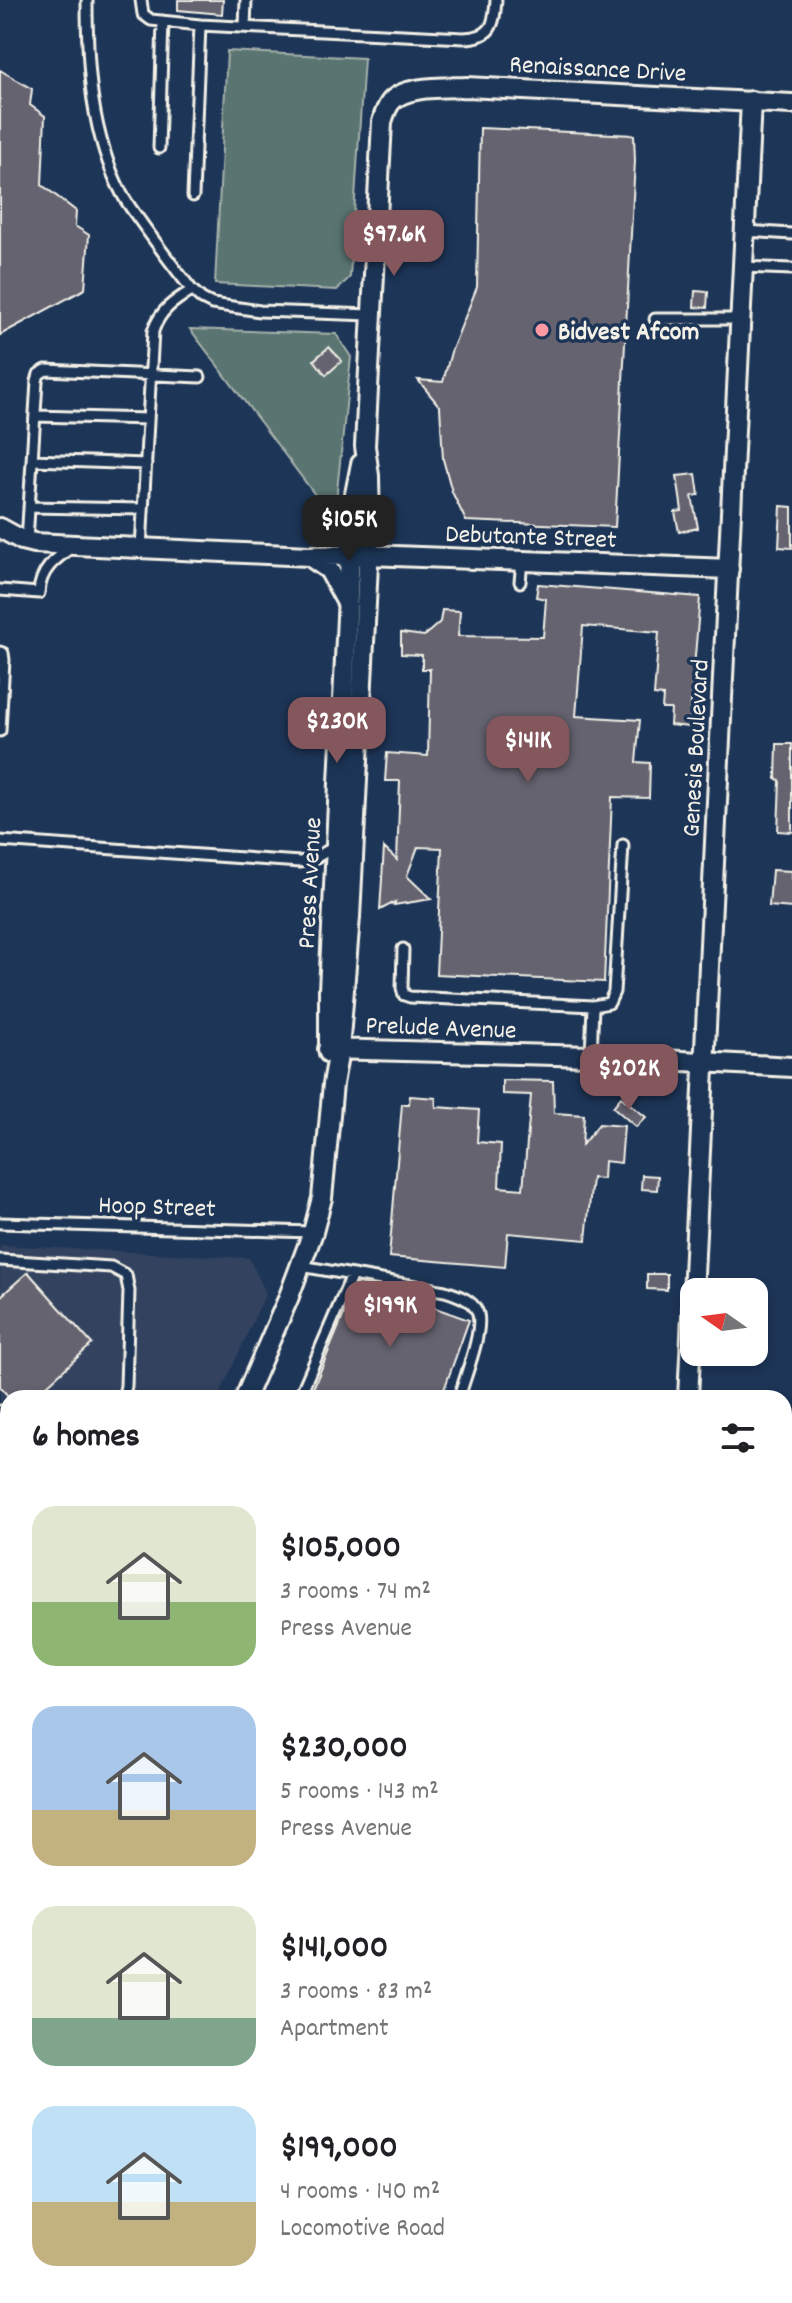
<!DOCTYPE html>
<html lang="en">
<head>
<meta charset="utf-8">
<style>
  :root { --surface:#fff; --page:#f6f6f6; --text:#202124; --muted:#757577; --accent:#84575d }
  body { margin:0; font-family:Dekko,sans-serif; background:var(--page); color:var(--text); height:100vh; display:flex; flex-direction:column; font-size:30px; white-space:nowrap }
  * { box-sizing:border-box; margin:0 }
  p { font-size:26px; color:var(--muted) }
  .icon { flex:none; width:44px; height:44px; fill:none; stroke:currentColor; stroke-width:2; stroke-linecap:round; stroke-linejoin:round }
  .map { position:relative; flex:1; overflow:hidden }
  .panel { position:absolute; left:0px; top:1390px; width:792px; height:914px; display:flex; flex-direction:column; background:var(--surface); border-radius:24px 24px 0 0; box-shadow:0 4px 12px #0003 }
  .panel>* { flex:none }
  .needle { width:52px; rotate:284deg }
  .tools { position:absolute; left:680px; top:1278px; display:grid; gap:16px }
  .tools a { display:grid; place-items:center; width:88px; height:88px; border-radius:16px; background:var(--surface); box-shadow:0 4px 12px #0003; font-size:40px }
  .price { position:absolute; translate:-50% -68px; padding:0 18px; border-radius:16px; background:var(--accent); color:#fff; font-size:26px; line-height:52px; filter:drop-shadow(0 2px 4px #0008) }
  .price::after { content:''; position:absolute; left:50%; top:48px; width:24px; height:18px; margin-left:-12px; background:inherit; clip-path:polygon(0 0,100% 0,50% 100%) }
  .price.current { background:#222; color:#fff }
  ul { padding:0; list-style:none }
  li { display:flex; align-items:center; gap:24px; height:200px; padding:0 32px }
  li span { display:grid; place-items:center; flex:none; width:224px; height:160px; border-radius:24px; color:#555 }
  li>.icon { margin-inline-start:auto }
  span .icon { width:96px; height:96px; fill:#fffc; stroke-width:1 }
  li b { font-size:34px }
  h2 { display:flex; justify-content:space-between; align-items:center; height:96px; padding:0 32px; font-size:34px }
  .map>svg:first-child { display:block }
  .built { fill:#33435e }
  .green { fill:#5a7471; stroke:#a7b2ac; stroke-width:2 }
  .building { fill:#65636f; stroke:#f4f1e8; stroke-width:2 }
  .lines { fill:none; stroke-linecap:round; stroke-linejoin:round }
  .lane-casing { stroke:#f4f1e8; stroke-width:15 }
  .street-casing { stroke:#f4f1e8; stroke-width:24 }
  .lane { stroke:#1d3557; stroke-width:9 }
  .street { stroke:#1d3557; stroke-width:18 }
  .poi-dot { fill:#ff9aa2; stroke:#1d3557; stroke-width:3 }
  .labels { text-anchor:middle; stroke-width:7; stroke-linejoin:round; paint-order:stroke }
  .street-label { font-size:26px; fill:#f4f1e8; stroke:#1d3557 }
  .poi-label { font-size:26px; font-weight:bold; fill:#f4f1e8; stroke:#1d3557; text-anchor:start }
</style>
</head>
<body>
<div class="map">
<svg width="792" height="2303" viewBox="0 0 792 2303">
  <rect width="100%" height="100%" fill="#1d3557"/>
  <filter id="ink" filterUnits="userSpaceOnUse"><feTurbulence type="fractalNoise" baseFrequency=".0125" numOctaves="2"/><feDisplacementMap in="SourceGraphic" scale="16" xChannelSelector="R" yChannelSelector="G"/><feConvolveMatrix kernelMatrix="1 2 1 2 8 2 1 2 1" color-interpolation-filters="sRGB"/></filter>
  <g filter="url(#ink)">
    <path class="built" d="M0,1245L249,1258L266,1293L218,1398H8V1736L0,1734Z"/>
    <path class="green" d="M227,51L364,58L350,277L337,290L215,284Z
      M190,329L336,334L351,357L334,520Z"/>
    <path class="building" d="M178,0H223L222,14L178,10Z
      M0,70L32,89L30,105L45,116L42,185L76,211L75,226L89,235L85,289L0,335Z
      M480,128L634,135L635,161L615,527L466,521L452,492L443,459L440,407L418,380L443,382L451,352L477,287Z
      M695,291L708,292L707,308L694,307Z
      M329,347L342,361L326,375L314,360Z
      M696,474L699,495L692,496L698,528L679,532L675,512L682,511L677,476Z
      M781,506L792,507V548L779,547Z
      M538,584L700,597L689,727L670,725L671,709H662L663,696L654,695L659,632L583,626L576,716L640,720L636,762L650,763L649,798L612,797L604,982L436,974L442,848L418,847L407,876L431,899L394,905L395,902L380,910L384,848L397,860L400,781H385L387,753L428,756L430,669H422V655L401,654V633L424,636L440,622L442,610L460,611L458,636L543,637L546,599L536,597Z
      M777,744H792V832L778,831L780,780L776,779Z
      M772,870L792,871V908L769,906Z
      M502,1080L553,1081L554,1113L584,1115L582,1145L599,1124L624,1126L621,1163L604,1161L603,1179L592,1178L586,1240L508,1233L505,1267L389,1257L402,1104H409L410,1096L436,1098V1107L479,1110L477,1142L501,1144L499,1187L523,1189L531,1095L502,1094Z
      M621,1097L646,1117L636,1127L613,1107Z
      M642,1175L658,1176L657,1190L641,1189Z
      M28,1272L92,1344L33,1398H10L0,1387V1297Z
      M647,1274H667V1290L647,1289Z
      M357,1283L377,1287L469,1320L441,1398H309Z"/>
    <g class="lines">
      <g class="lane-casing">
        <path id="lane" d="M87,0C87,66 91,135 122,194C128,205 136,215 143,225C159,247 175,269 192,290L202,299L212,304L260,311L371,315
          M141,0L143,14L151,20L200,25
          M245,27L246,0
          M159,148L163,21
          M193,196L200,25L464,38C492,37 494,26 496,0
          M745,231L792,234
          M743,267L792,269
          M655,319H741
          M35,416L148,419
          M32,460L146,464
          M29,507L143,509
          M27,541L37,381L39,374L46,370L200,377
          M141,548L153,331C160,310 174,301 192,290
          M520,582L522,561
          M0,590L39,593C40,570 55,559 72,547
          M0,652L3,653L4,660L0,731
          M0,841L300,862L315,858L336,846
          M403,949L402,988L404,995L410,997L593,1006L591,1056
          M593,1006L609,1003L614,992L623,845
          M0,1223L312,1232
          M0,1260L111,1267L126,1275L129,1291L126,1386L123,1398
          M301,1266L445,1291C457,1295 471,1299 477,1311C485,1328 464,1379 459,1398
          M299,1398L352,1275
          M0,1411L8,1412
          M784,1485L792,1486
          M784,1499H792
          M0,1842L8,1844
          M786,1879L787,1803L792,1700
          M0,1979L8,1946
          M0,2055H8
          M784,2128L792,2129
          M0,2247H8
          M356,2296L359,2303
          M99,2303L100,2296"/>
      </g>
      <g class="street-casing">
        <path id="street" d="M0,528L22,540L34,543L309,556L368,555L729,569
          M309,556L329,570L347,603
          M328,1049L591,1056L792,1067
          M329,1053V990L350,555L355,494L361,464
          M245,1398L288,1299L313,1232L322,1198L333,1084L339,1050L350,917L370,525L369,476L365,446L382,122C384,115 386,109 390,103C403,85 446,88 467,87L792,104
          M688,1398L751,101
          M0,1778L8,1780
          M784,1880L792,1879
          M44,2303L45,2296
          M639,2303L640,2296"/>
      </g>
      <use href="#lane" class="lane"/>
      <use href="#street" class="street"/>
    </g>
  </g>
  <circle class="poi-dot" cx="542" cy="330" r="8"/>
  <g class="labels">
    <g class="street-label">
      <text transform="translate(598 67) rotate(3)" y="9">Renaissance Drive</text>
      <text transform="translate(531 535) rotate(2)" y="9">Debutante Street</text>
      <text transform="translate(694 748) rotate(-87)" y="9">Genesis Boulevard</text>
      <text transform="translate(308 883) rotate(-87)" y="9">Press Avenue</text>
      <text transform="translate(441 1026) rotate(2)" y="9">Prelude Avenue</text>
      <text transform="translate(157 1205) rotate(2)" y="9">Hoop Street</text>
    </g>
    <g class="poi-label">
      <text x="558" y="339">Bidvest Afcom</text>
    </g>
  </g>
</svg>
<div class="tools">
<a><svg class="needle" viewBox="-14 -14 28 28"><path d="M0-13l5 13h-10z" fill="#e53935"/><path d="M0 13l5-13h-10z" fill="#757577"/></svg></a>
</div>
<b class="price" style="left:394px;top:278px">$97.6K</b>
<b class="price current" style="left:349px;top:563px">$105K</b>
<b class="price" style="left:337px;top:765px">$230K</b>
<b class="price" style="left:528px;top:784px">$141K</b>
<b class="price" style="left:629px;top:1112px">$202K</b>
<b class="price" style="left:390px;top:1349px">$199K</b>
<section class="panel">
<h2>6 homes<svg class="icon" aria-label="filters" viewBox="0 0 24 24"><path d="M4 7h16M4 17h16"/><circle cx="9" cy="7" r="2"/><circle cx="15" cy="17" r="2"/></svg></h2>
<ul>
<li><span style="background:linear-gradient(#dfe7d0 60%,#8fb573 0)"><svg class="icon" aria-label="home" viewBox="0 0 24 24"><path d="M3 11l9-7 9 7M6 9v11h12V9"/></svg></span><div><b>$105,000</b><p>3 rooms · 74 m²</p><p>Press Avenue</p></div></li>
<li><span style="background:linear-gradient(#a9c7e8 65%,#c2b280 0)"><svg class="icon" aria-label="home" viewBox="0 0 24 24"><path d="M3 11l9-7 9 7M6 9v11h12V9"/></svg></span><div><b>$230,000</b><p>5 rooms · 143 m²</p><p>Press Avenue</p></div></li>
<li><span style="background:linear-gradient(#dfe7d0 70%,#7fa58c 0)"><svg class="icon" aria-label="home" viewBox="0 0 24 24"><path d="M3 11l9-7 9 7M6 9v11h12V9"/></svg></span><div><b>$141,000</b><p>3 rooms · 83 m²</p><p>Apartment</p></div></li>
<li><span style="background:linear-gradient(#bfe0f5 60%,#c2b280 0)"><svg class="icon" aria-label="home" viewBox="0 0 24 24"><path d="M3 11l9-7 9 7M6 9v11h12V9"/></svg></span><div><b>$199,000</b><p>4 rooms · 140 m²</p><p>Locomotive Road</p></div></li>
</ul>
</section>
</div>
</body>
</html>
